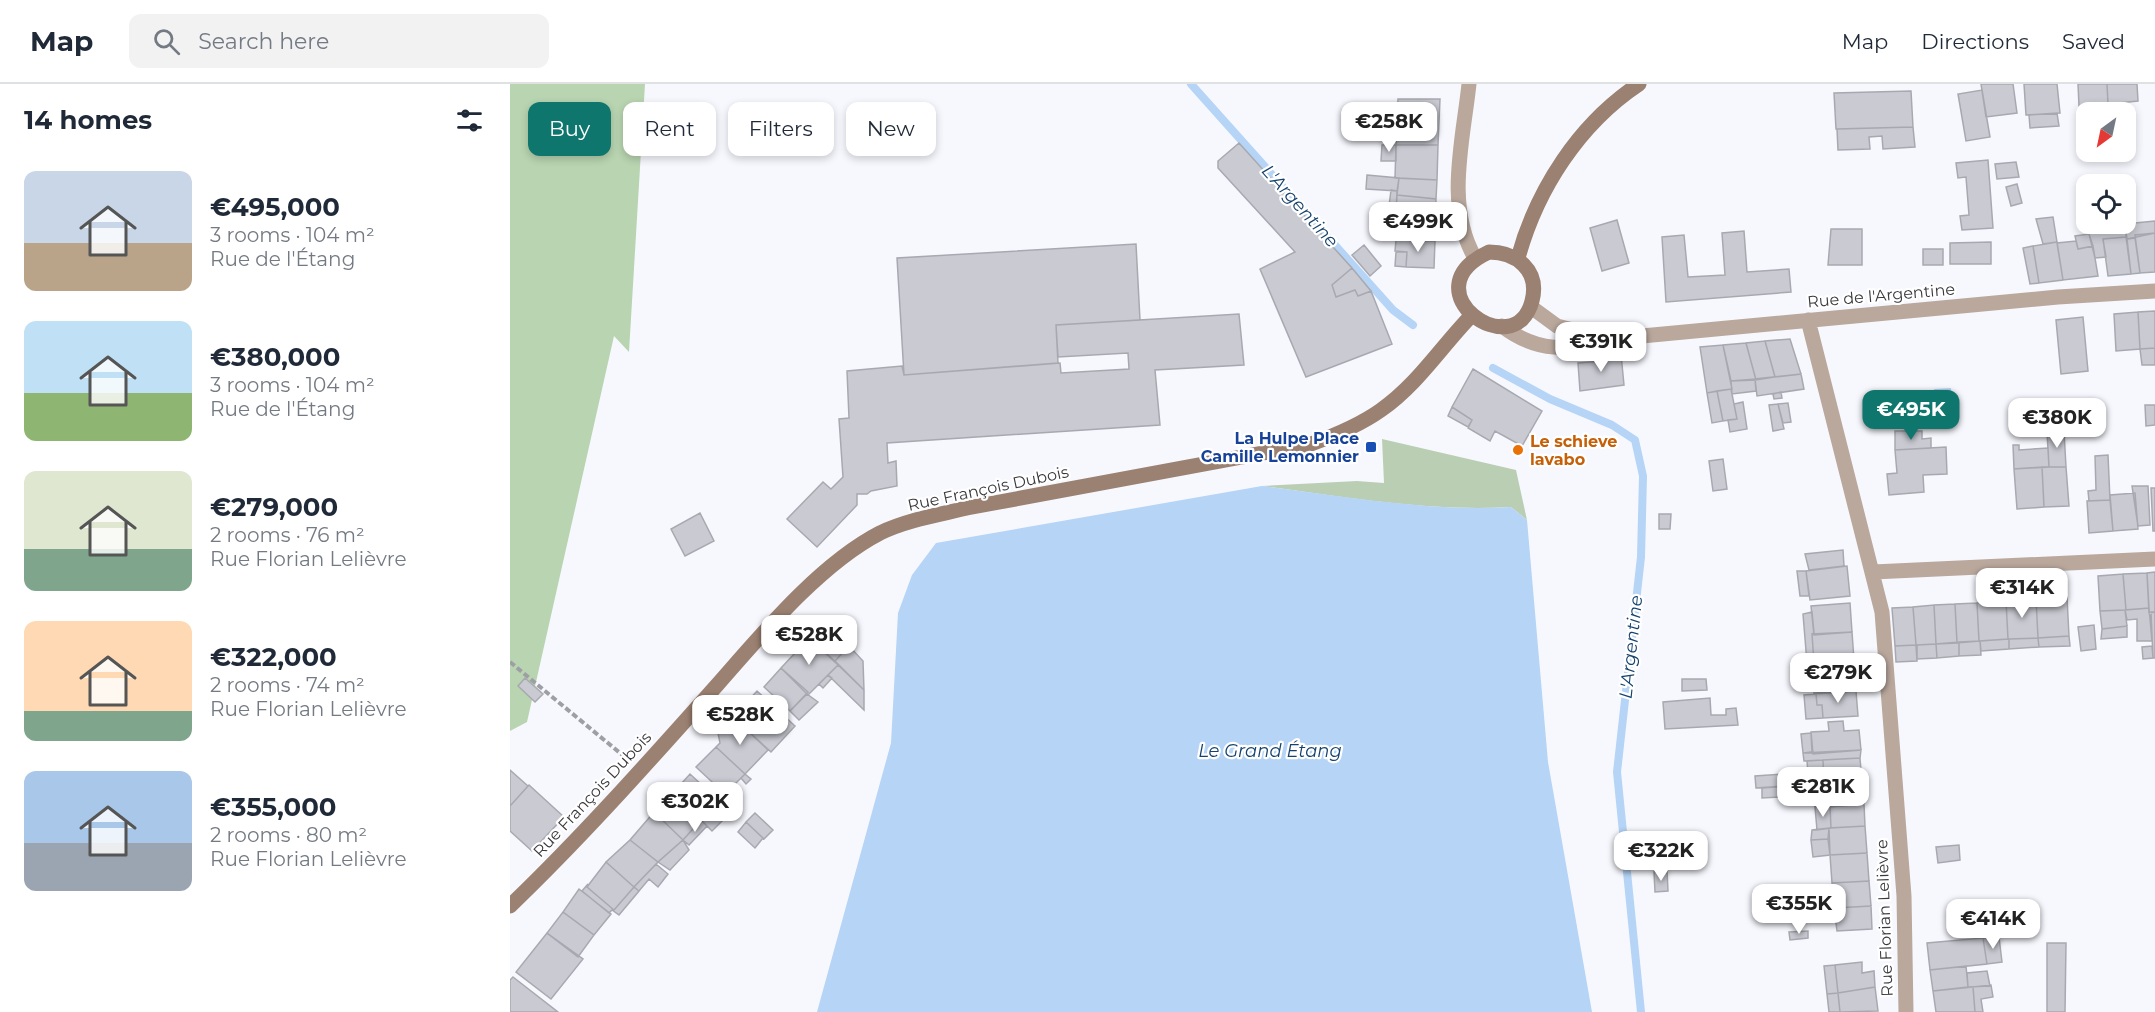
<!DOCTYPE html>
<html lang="en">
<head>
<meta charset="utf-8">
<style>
  :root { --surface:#fff; --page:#f2f2f3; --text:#1f2937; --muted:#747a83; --line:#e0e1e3; --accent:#0f766e }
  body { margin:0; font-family:Montserrat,sans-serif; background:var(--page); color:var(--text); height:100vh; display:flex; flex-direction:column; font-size:22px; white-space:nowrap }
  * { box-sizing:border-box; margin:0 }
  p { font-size:20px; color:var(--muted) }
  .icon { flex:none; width:33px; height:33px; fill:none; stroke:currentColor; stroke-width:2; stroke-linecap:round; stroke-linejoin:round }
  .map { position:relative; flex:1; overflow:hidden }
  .sheet { display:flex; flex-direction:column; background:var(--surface); width:510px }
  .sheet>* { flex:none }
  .guide { position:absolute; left:18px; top:18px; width:570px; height:54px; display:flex; gap:12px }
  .needle { width:39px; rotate:213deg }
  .buttons { position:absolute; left:1566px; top:18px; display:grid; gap:12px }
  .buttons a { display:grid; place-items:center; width:60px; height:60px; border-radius:12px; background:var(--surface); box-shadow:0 3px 9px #0003; font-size:30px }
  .price { position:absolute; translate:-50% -51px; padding:0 14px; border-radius:12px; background:#fff; color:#222; font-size:20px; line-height:39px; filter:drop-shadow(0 2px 3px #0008) }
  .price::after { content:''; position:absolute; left:50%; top:36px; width:18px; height:14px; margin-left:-9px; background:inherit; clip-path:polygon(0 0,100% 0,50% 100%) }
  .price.on { background:var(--accent); color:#fff }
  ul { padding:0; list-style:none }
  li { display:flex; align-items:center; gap:18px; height:150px; padding:0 24px }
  li span { display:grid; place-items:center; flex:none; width:168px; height:120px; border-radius:12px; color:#555 }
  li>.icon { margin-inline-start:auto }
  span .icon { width:72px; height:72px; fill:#fffc; stroke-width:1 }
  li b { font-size:26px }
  h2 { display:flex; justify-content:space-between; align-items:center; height:72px; padding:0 24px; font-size:26px }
  .chip { padding:0 21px; border-radius:12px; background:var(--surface); box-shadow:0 3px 9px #0003; font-size:21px; line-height:54px }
  .chip.on { background:var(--accent); color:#fff }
  header { display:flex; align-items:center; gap:36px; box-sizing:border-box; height:84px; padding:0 30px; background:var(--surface); border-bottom:2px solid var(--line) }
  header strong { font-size:28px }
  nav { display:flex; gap:33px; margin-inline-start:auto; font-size:21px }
  .search { width:420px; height:54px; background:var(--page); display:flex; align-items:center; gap:15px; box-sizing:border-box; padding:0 21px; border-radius:12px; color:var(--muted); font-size:22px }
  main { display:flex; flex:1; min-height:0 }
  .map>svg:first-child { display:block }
  .green { fill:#baceb4 }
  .forest { fill:#b8d4b0 }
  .water { fill:#b5d4f6 }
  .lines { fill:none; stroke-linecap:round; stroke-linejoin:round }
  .stream { stroke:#b5d4f6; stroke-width:8 }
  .building { fill:#c9cad2; stroke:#a8a9b0; stroke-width:1.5 }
  .path { stroke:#9e9fa4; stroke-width:4; stroke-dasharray:6 3; stroke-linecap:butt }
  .minor { stroke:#baa89d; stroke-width:15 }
  .secondary { stroke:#9b8171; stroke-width:15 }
  .transit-dot { fill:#1a4fb4; stroke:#fff; stroke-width:2 }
  .food-dot { fill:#e8710a; stroke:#fff; stroke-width:2 }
  .labels { text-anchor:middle; stroke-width:4.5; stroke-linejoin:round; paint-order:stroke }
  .street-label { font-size:16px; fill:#39393d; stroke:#fff }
  .transit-label { font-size:16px; font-weight:bold; fill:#164399; stroke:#fff; text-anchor:end }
  .food-label { font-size:16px; font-weight:bold; fill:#c56008; stroke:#fff; text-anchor:start }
  .water-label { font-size:18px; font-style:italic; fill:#16426d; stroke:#fff }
</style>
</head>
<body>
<header>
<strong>Map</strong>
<div class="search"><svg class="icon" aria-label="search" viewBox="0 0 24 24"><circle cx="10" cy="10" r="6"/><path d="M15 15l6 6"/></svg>Search here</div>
<nav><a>Map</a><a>Directions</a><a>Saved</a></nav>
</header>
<main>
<section class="sheet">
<h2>14 homes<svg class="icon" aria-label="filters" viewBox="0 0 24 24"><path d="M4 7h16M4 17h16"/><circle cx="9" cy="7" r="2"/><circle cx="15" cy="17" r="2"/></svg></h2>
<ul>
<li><span style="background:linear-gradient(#c9d6e8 60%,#b9a48a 0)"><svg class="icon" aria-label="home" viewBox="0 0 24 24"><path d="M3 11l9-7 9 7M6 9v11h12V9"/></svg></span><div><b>€495,000</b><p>3 rooms · 104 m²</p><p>Rue de l'Étang</p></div></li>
<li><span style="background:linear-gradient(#bfe0f5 60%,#8fb573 0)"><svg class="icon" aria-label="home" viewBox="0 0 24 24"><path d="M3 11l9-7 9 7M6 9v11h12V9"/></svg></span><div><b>€380,000</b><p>3 rooms · 104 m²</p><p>Rue de l'Étang</p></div></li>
<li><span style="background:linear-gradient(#dfe7d0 65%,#7fa58c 0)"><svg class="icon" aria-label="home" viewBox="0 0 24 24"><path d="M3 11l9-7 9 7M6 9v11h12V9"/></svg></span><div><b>€279,000</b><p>2 rooms · 76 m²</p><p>Rue Florian Lelièvre</p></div></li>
<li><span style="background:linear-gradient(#ffd9b3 75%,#7fa58c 0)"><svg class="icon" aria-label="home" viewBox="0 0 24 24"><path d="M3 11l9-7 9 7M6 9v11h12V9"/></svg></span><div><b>€322,000</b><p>2 rooms · 74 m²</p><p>Rue Florian Lelièvre</p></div></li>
<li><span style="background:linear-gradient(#a9c7e8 60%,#9aa5b1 0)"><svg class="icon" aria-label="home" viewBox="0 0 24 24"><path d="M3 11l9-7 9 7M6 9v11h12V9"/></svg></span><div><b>€355,000</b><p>2 rooms · 80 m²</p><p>Rue Florian Lelièvre</p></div></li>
</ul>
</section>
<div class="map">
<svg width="1645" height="928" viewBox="0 0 1645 928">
  <rect width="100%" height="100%" fill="#f7f8fe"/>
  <path class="green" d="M872,355L1006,386L1017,436L1001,423C919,428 834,413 752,402L847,397L874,399Z"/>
  <path class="forest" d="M0,0H135L119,268L104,252L17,638L0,647Z"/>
  <path class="water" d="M1441,304L1443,337L1427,338L1424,305Z
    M752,402C834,412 919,428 1001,423L1017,436L1038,678L1082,928H307L381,659L388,529L402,491L426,459Z"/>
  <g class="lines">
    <path class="stream" d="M681,0L883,226L903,241
      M983,284L1040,315L1102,341L1125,356L1133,392L1131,473L1107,688L1131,928"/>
  </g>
  <path class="building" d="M1471,0H1503L1507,29L1476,33Z
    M1514,0H1547L1550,29L1516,31Z
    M1568,0H1597L1598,20L1569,22Z
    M1597,0H1627L1628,17L1598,20Z
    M1472,6L1480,53L1456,57L1448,10Z
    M1401,7L1403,43L1326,45L1324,9Z
    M888,15H930L928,61H886Z
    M1547,29L1549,42L1520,44L1519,31Z
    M1403,43L1405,63L1373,65L1372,52L1359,53L1360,65L1328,66L1327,45Z
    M729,59L842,184L822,201L826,213L845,206L848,212L861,207L882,260L796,293L750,185L785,168L708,84V77Z
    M872,61H886V77H871Z
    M886,61H928L927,96L885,94Z
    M1478,76L1483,144L1452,146L1450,132L1459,131L1456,93L1448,94L1446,79Z
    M1506,78L1509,93L1487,95L1485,80Z
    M857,91L889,94L887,107L856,105Z
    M889,94L927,96L926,115L887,111Z
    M1507,100L1512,119L1501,122L1496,103Z
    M881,106L887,107L885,156L868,155L869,122H879Z
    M887,111L926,115L925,135L886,134Z
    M1543,133L1547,158L1533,160L1526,135Z
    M886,134L925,135V157L885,156Z
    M1107,136L1119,179L1092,187L1080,144Z
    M1645,137V149L1617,155L1615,140Z
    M1603,140H1615L1616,153L1593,155L1596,173L1585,174L1579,150L1581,144L1604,143Z
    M1321,145H1352V181H1318Z
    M1234,147L1237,188L1279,185L1281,208L1156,218L1152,153L1174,151L1178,193L1215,191L1212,149Z
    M1645,149V188L1630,189L1625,151Z
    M1579,150L1583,162L1568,165L1565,152Z
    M1616,153L1621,190L1598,192L1593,155Z
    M1625,154L1630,189L1621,190L1617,155Z
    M886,156L925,157L924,184L896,183L897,168L885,167Z
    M1566,157L1568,165L1583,162L1588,192L1553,196L1547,159Z
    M1481,158V180H1440V159Z
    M1547,158L1553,196L1529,199L1523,162Z
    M626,160L630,236L546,241L548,279L394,291L387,174Z
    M854,161L871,182L860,192L842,171Z
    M1523,162L1529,199L1520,200L1513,164Z
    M1413,165H1433V181H1413Z
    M886,168H897L896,183L885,182Z
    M842,184L861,207L848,212L845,206L826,213L822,201Z
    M1645,227V264L1630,265L1628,228Z
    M1628,228L1630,265L1606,267L1604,230Z
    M729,230L734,281L645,286L650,341L377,359L378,379L386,377L387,402L361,407L357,410H347V421L307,463L277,435L313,398L321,405L333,393L329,335L339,334L337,287L392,282L394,291L550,279L551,289L619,285L618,269L548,273L546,241Z
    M1573,233L1578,287L1551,290L1546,236Z
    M1280,255L1291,290L1265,293L1255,257Z
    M1255,257L1265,293L1246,296L1236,259Z
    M1236,259L1246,296L1221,297L1213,261Z
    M1213,261L1222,305L1197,309L1190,263Z
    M1645,264V281H1632L1630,265Z
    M1111,270L1114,301L1070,307L1068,279L1093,277L1092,272Z
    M963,285L1032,327L1012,362L985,347L980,357L958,344L962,336L942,323Z
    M1291,290L1294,305L1247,312L1245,295Z
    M1245,295L1246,307L1222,310L1221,297Z
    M1221,305L1227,335L1213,337L1207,307Z
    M1207,307L1213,337L1202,339L1197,309Z
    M1271,308L1272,314L1264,315L1263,310Z
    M1233,318L1237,345L1220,348L1218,336L1227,335L1224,320Z
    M1278,319L1281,338L1273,339L1268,320Z
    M1268,320L1274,345L1263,347L1259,321Z
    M1635,321H1645V341L1636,342Z
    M942,323L962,336L958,343L938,332Z
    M1385,347H1412V355L1421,354V364L1385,366Z
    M1554,347L1556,383H1539L1537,348Z
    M1503,361H1509V366L1538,364L1539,383L1504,385Z
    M1436,363L1437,390L1413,391L1414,408L1379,411L1377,390L1387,389L1385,366Z
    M1598,371L1600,416L1579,417L1578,407L1586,406L1585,372Z
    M1213,375L1217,405L1203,407L1199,377Z
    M1532,383L1534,423L1507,425L1504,385Z
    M1532,383H1556L1559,422L1534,423Z
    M1622,402H1638L1640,441L1628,442Z
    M1641,404H1645V447H1643Z
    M1625,409L1628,445L1603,447L1600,411Z
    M1600,416L1603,447L1579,449L1577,417Z
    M190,429L204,457L175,472L161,445Z
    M1149,430H1161L1160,445H1149Z
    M1333,466L1334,482L1299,486L1295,470Z
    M1337,482L1340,512L1300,516L1296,487Z
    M1287,487H1296L1299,512H1290Z
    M1645,488V528L1639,529L1637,489Z
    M1637,489L1639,524L1616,526L1613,490Z
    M1613,490L1616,526L1590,527L1588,492Z
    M1557,513L1559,552L1528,554L1526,515Z
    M1526,515L1528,554L1498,555L1496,517Z
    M1496,517L1498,555L1469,557L1467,519Z
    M1340,519L1342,548L1304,551L1301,522Z
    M1467,519L1469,557L1447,559L1445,520Z
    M1445,520L1447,559L1426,560L1424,521Z
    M1424,521L1426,560L1406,561L1403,523Z
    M1403,523L1406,561L1385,562L1382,524Z
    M1639,524L1642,557H1627V535L1617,536L1615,526Z
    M1615,526L1617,542L1592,545L1590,527Z
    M1302,528L1304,549L1302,550L1304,579H1297L1293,530Z
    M1641,528H1645V574H1643Z
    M315,538L339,562L325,577L299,554Z
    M1584,541L1586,565L1571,567L1568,543Z
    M1617,542V553L1591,555L1592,545Z
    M1342,548L1344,576L1304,579L1302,550Z
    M1559,552L1560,562L1529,563L1528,554Z
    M299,554L328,581L298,611L271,584Z
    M1528,554L1529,563L1499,565V555Z
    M1499,555V565L1471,567L1470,557Z
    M1470,557L1471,571L1449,572V558Z
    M1449,558V572L1427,574L1426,560Z
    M1426,560L1427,574L1407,575V561Z
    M1406,561L1407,577L1386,578L1385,562Z
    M339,562L353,577L354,606L325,577Z
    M1642,562L1643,574L1633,575L1632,563Z
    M1342,576L1343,589L1305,591L1304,579Z
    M328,581L354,606V626L318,591Z
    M271,584L298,608L280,627L254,603Z
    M318,591L322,594L313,604L309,600Z
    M15,594L33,610L25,618L8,602Z
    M1172,595H1196L1197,606L1172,607Z
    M1344,597L1345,607L1304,610V598Z
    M247,607L285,642L261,668L223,633Z
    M1346,607L1348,632L1313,634L1312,621H1307L1306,609Z
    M297,610L308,618L289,636L280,627Z
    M1306,610L1307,621H1312L1313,634L1296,635L1294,611Z
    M1200,614L1201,631H1216V625L1226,624L1228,641L1155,645L1153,618Z
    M223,633L258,666L235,690L206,663L210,659L208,649Z
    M1333,637L1334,647L1349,646L1351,666L1303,670L1301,648L1319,647L1318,638Z
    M1301,649L1302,668L1293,669L1291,650Z
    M206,663L235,690L215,710L186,683Z
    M1351,666L1350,674L1294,677L1293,669Z
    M1350,674L1352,699L1314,702L1313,676Z
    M1313,676L1314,699L1299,701L1297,677Z
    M0,686L18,702L0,722Z
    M180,690L209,717L191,736L162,710Z
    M235,690L241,695L236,700L231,694Z
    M1274,690V702L1246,704L1245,692Z
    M1314,699V702L1320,701V723H1305L1303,700Z
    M1352,699L1354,720L1320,723V701Z
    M19,701L54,733L22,767L0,747V722Z
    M1293,701V712L1252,714V704Z
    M162,709L191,736L173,756L144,728Z
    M209,717L214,722L212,725L218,731L202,747L191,736Z
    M1354,720L1355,742L1321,744L1320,723Z
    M1305,723H1320L1321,744L1307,746Z
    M144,728L173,756L148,778L120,756Z
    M245,729L263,746L254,755L236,738Z
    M191,736L197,742L179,761L173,756Z
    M236,738L253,754L245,764L228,748Z
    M1355,742L1357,769L1320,771L1319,744Z
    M1319,744L1318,755L1301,756L1302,746Z
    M1318,755L1320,771L1303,773L1301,756Z
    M120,756L148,778L124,803L96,778Z
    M173,756L179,766L160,786L148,778Z
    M1449,761L1450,776L1428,779L1426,763Z
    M1357,769L1359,797L1322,799L1320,771Z
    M96,778L124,803L104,826L77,803Z
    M146,780L158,790L148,803L139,795L129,807L124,803Z
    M1157,787L1158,807L1145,808L1144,788Z
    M1359,797L1361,822L1324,824L1322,799Z
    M78,800L77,803L104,826L124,803L129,807L109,831L102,826L99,829L72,807Z
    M69,805L101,830L84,851L53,828Z
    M1361,822L1362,845L1327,847L1324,824Z
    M53,828L84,851L68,873L37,849Z
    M1298,847V854L1280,856L1279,848Z
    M37,849L73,875L41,915L6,888Z
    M1489,853L1492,878L1477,880L1473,854Z
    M1473,854L1477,880L1420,886L1417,859Z
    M1537,859H1556L1555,928H1537Z
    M1352,878V889L1364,887L1365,903L1328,909L1325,881Z
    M1325,881L1328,909L1317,910L1314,882Z
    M1456,882L1458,903L1423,907L1420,886Z
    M1477,887L1480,902L1458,903L1457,889Z
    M3,893L48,928H0V896Z
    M1481,901L1483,913L1471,915L1473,928H1465L1463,903Z
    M1365,903L1368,927L1330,928L1328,909Z
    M1463,903L1465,928H1426L1423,907Z
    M1328,909L1330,928H1319L1317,910Z"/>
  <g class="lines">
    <path class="path" d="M0,578L116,674"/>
    <path class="minor" d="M959,0C953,57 935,122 965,174
      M1021,223L1047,242L1094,254
      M1298,236L1372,528L1394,812L1396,928
      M992,242C1029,270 1057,266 1100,255L1548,213L1645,207
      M1363,488L1645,475"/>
    <path class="secondary" d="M979,168C1006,168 1030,186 1022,217C1005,283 897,206 979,168Z
      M1008,174C1027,105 1069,40 1129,0
      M0,822C73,752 141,675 208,600C252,550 310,480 370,449C397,436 428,431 457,424L801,360C826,351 850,341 871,326C907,301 931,263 961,232"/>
  </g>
  <rect class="transit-dot" x="855" y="357" width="12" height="12" rx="3"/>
  <circle class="food-dot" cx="1008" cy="366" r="6"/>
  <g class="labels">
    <g class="street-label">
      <text transform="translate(1371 211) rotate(-5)" y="6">Rue de l'Argentine</text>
      <text transform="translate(478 404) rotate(-12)" y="6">Rue François Dubois</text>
      <text transform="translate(82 710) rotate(-47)" y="6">Rue François Dubois</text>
      <text transform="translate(1374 834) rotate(-92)" y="6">Rue Florian Lelièvre</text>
    </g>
    <g class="transit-label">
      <text x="849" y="360">La Hulpe Place<tspan x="849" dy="18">Camille Lemonnier</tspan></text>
    </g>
    <g class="food-label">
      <text x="1020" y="363">Le schieve<tspan x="1020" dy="18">lavabo</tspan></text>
    </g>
    <g class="water-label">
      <text transform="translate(790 122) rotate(48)" y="6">L'Argentine</text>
      <text transform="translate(1121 563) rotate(-84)" y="6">L'Argentine</text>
      <text x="760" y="673">Le Grand Étang</text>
    </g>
  </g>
</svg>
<div class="buttons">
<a><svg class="needle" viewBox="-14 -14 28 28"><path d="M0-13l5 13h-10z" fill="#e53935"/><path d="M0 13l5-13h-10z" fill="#747a83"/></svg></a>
<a><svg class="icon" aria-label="locate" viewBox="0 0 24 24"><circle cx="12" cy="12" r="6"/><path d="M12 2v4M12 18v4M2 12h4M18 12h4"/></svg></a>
</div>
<b class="price" style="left:879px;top:69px">€258K</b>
<b class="price" style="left:908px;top:169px">€499K</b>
<b class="price" style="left:1091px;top:289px">€391K</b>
<b class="price on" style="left:1401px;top:357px">€495K</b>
<b class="price" style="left:1547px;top:365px">€380K</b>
<b class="price" style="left:1512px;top:535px">€314K</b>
<b class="price" style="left:299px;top:582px">€528K</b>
<b class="price" style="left:1328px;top:620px">€279K</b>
<b class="price" style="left:230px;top:662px">€528K</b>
<b class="price" style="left:1313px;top:734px">€281K</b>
<b class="price" style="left:185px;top:749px">€302K</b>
<b class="price" style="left:1151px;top:798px">€322K</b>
<b class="price" style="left:1289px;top:851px">€355K</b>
<b class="price" style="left:1483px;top:866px">€414K</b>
<div class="guide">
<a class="chip on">Buy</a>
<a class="chip">Rent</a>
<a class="chip">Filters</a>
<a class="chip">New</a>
</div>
</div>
</main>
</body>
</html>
